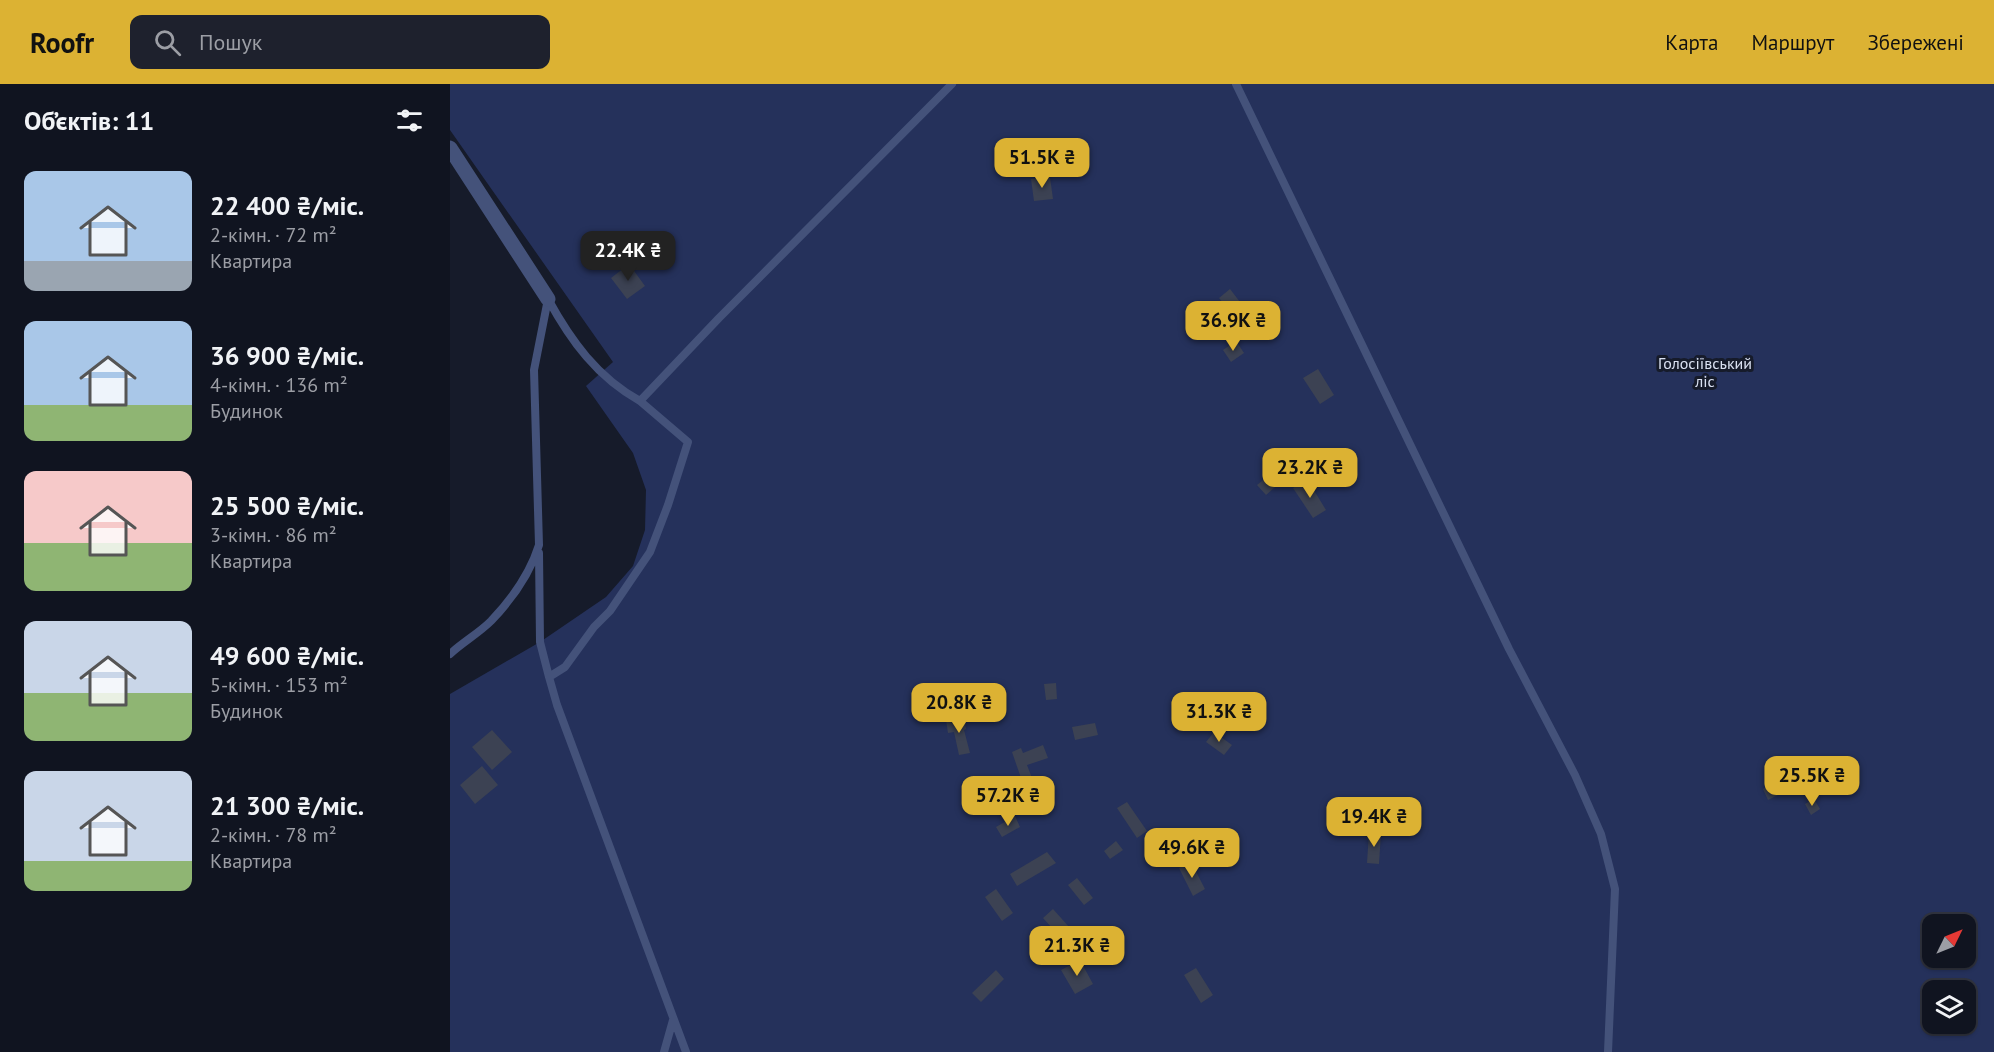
<!DOCTYPE html>
<html lang="uk">
<head>
<meta charset="utf-8">
<style>
  :root { --surface:#101420; --page:#1e212d; --text:#f1f3f6; --muted:#9c9ea5; --line:#30333e; --accent:#dcb233 }
  body { margin:0; font-family:"PT Sans",sans-serif; background:var(--page); color:var(--text); height:100vh; display:flex; flex-direction:column; font-size:22px; white-space:nowrap }
  * { box-sizing:border-box; margin:0 }
  p { font-size:20px; color:var(--muted) }
  .icon { flex:none; width:33px; height:33px; fill:none; stroke:currentColor; stroke-width:2; stroke-linecap:round; stroke-linejoin:round }
  .map { position:relative; flex:1; overflow:hidden }
  .drawer { display:flex; flex-direction:column; background:var(--surface); width:450px }
  .drawer>* { flex:none }
  .needle { width:39px; rotate:47deg }
  .fabs { position:absolute; left:1472px; top:830px; display:grid; gap:12px }
  .fabs a { display:grid; place-items:center; width:54px; height:54px; border-radius:12px; background:var(--surface); box-shadow:0 2px 4px #0004,0 0 0 2px var(--line); font-size:30px }
  .price { position:absolute; translate:-50% -51px; padding:0 14px; border-radius:12px; background:var(--accent); color:#111; font-size:20px; line-height:39px; filter:drop-shadow(0 2px 3px #0008) }
  .price::after { content:''; position:absolute; left:50%; top:36px; width:18px; height:14px; margin-left:-9px; background:inherit; clip-path:polygon(0 0,100% 0,50% 100%) }
  .price.selected { background:#222; color:#fff }
  ul { padding:0; list-style:none }
  li { display:flex; align-items:center; gap:18px; height:150px; padding:0 24px }
  li span { display:grid; place-items:center; flex:none; width:168px; height:120px; border-radius:12px; color:#555 }
  li>.icon { margin-inline-start:auto }
  span .icon { width:72px; height:72px; fill:#fffc; stroke-width:1 }
  li b { font-size:26px }
  h2 { display:flex; justify-content:space-between; align-items:center; height:72px; padding:0 24px; font-size:26px }
  header { display:flex; align-items:center; gap:36px; box-sizing:border-box; height:84px; padding:0 30px; background:var(--accent); color:#111 }
  header strong { font-size:28px }
  nav { display:flex; gap:33px; margin-inline-start:auto; font-size:21px }
  .search { width:420px; height:54px; background:var(--page); display:flex; align-items:center; gap:15px; box-sizing:border-box; padding:0 21px; border-radius:12px; color:var(--muted); font-size:22px }
  main { display:flex; flex:1; min-height:0 }
  .map>svg:first-child { display:block }
  .green { fill:#25315b; fill-rule:evenodd }
  .building { fill:#3c4253 }
  .lines { fill:none; stroke-linecap:round; stroke-linejoin:round }
  .lane { stroke:#44527a; stroke-width:8 }
  .street { stroke:#44527a; stroke-width:15 }
  .labels { text-anchor:middle; stroke-width:6; stroke-linejoin:round; paint-order:stroke }
  .park-label { font-size:16px; fill:#dae1f2; stroke:#161b2a }
</style>
</head>
<body>
<header>
<strong>Roofr</strong>
<div class="search"><svg class="icon" aria-label="search" viewBox="0 0 24 24"><circle cx="10" cy="10" r="6"/><path d="M15 15l6 6"/></svg>Пошук</div>
<nav><a>Карта</a><a>Маршрут</a><a>Збережені</a></nav>
</header>
<main>
<section class="drawer">
<h2>Об’єктів: 11<svg class="icon" aria-label="filters" viewBox="0 0 24 24"><path d="M4 7h16M4 17h16"/><circle cx="9" cy="7" r="2"/><circle cx="15" cy="17" r="2"/></svg></h2>
<ul>
<li><span style="background:linear-gradient(#a9c7e8 75%,#9aa5b1 0)"><svg class="icon" aria-label="home" viewBox="0 0 24 24"><path d="M3 11l9-7 9 7M6 9v11h12V9"/></svg></span><div><b>22 400 ₴/міс.</b><p>2-кімн. · 72 m²</p><p>Квартира</p></div></li>
<li><span style="background:linear-gradient(#a9c7e8 70%,#8fb573 0)"><svg class="icon" aria-label="home" viewBox="0 0 24 24"><path d="M3 11l9-7 9 7M6 9v11h12V9"/></svg></span><div><b>36 900 ₴/міс.</b><p>4-кімн. · 136 m²</p><p>Будинок</p></div></li>
<li><span style="background:linear-gradient(#f6c9c9 60%,#8fb573 0)"><svg class="icon" aria-label="home" viewBox="0 0 24 24"><path d="M3 11l9-7 9 7M6 9v11h12V9"/></svg></span><div><b>25 500 ₴/міс.</b><p>3-кімн. · 86 m²</p><p>Квартира</p></div></li>
<li><span style="background:linear-gradient(#c9d6e8 60%,#8fb573 0)"><svg class="icon" aria-label="home" viewBox="0 0 24 24"><path d="M3 11l9-7 9 7M6 9v11h12V9"/></svg></span><div><b>49 600 ₴/міс.</b><p>5-кімн. · 153 m²</p><p>Будинок</p></div></li>
<li><span style="background:linear-gradient(#c9d6e8 75%,#8fb573 0)"><svg class="icon" aria-label="home" viewBox="0 0 24 24"><path d="M3 11l9-7 9 7M6 9v11h12V9"/></svg></span><div><b>21 300 ₴/міс.</b><p>2-кімн. · 78 m²</p><p>Квартира</p></div></li>
</ul>
</section>
<div class="map">
<svg width="1544" height="968" viewBox="0 0 1544 968">
  <rect width="100%" height="100%" fill="#161b2a"/>
  <path class="green" d="M0,0H1544V968H0V610L90,558L156,513L183,482L195,446L196,406L183,369L136,302L163,278L0,46ZM1482,840H1515V873H1482ZM1482,906H1515V939H1482Z"/>
  <path class="building" d="M600,93L603,115L584,117L581,95Z
    M179,180L195,202L177,215L161,194Z
    M780,205L800,231L790,239L769,214Z
    M752,217L757,226L747,231L742,222Z
    M786,257L794,269L781,278L773,266Z
    M868,285L884,311L870,320L853,294Z
    M817,393L825,403L816,411L807,401Z
    M857,395L876,426L863,434L843,404Z
    M606,599L607,615L596,616L594,600Z
    M514,633L516,645L514,646L520,669L509,671L504,648L498,649L496,636Z
    M645,639L648,651L625,656L622,643Z
    M42,646L62,668L42,686L22,663Z
    M764,648L782,661L774,671L756,658Z
    M593,661L598,674L577,681L582,694L572,697L562,668L571,664L573,669Z
    M32,682L48,701L25,720L10,701Z
    M1322,700L1328,711L1318,716L1313,705Z
    M1364,715L1370,725L1361,731L1355,720Z
    M677,718L697,747L687,754L667,724Z
    M565,732L570,743L552,753L546,743Z
    M919,748L931,749L929,780L917,779Z
    M666,757L673,766L660,775L654,767Z
    M597,768L606,779L567,802L560,790Z
    M741,778L755,805L743,812L729,784Z
    M627,794L643,814L634,821L618,801Z
    M546,805L563,829L552,837L535,813Z
    M603,825L620,844L610,853L593,834Z
    M630,876L643,900L625,910L611,886Z
    M746,884L763,911L751,919L734,891Z
    M546,886L554,895L531,918L522,909Z"/>
  <g class="lines">
    <path class="lane" d="M786,0L1059,565L1125,691L1151,750L1165,805L1158,968
      M98,215C121,257 147,293 190,317L269,234L502,0
      M190,317L238,358L218,421L200,468L160,527L144,543L115,583L99,593L107,621L236,968
      M89,469L90,558L99,593
      M0,570C13,558 29,549 41,537C62,515 80,490 89,461L84,286L98,215
      M214,968L223,936"/>
    <path class="street" d="M0,64L98,215"/>
  </g>
  <g class="labels">
    <g class="park-label">
      <text x="1255" y="285">Голосіївський<tspan x="1255" dy="18">ліс</tspan></text>
    </g>
  </g>
</svg>
<div class="fabs">
<a><svg class="needle" viewBox="-14 -14 28 28"><path d="M0-13l5 13h-10z" fill="#e53935"/><path d="M0 13l5-13h-10z" fill="#9c9ea5"/></svg></a>
<a><svg class="icon" aria-label="layers" viewBox="0 0 24 24"><path d="M12 4l9 5-9 5-9-5zM3 14l9 5 9-5"/></svg></a>
</div>
<b class="price" style="left:592px;top:105px">51.5K ₴</b>
<b class="price selected" style="left:178px;top:198px">22.4K ₴</b>
<b class="price" style="left:783px;top:268px">36.9K ₴</b>
<b class="price" style="left:860px;top:415px">23.2K ₴</b>
<b class="price" style="left:509px;top:650px">20.8K ₴</b>
<b class="price" style="left:769px;top:659px">31.3K ₴</b>
<b class="price" style="left:1362px;top:723px">25.5K ₴</b>
<b class="price" style="left:558px;top:743px">57.2K ₴</b>
<b class="price" style="left:924px;top:764px">19.4K ₴</b>
<b class="price" style="left:742px;top:795px">49.6K ₴</b>
<b class="price" style="left:627px;top:893px">21.3K ₴</b>
</div>
</main>
</body>
</html>
